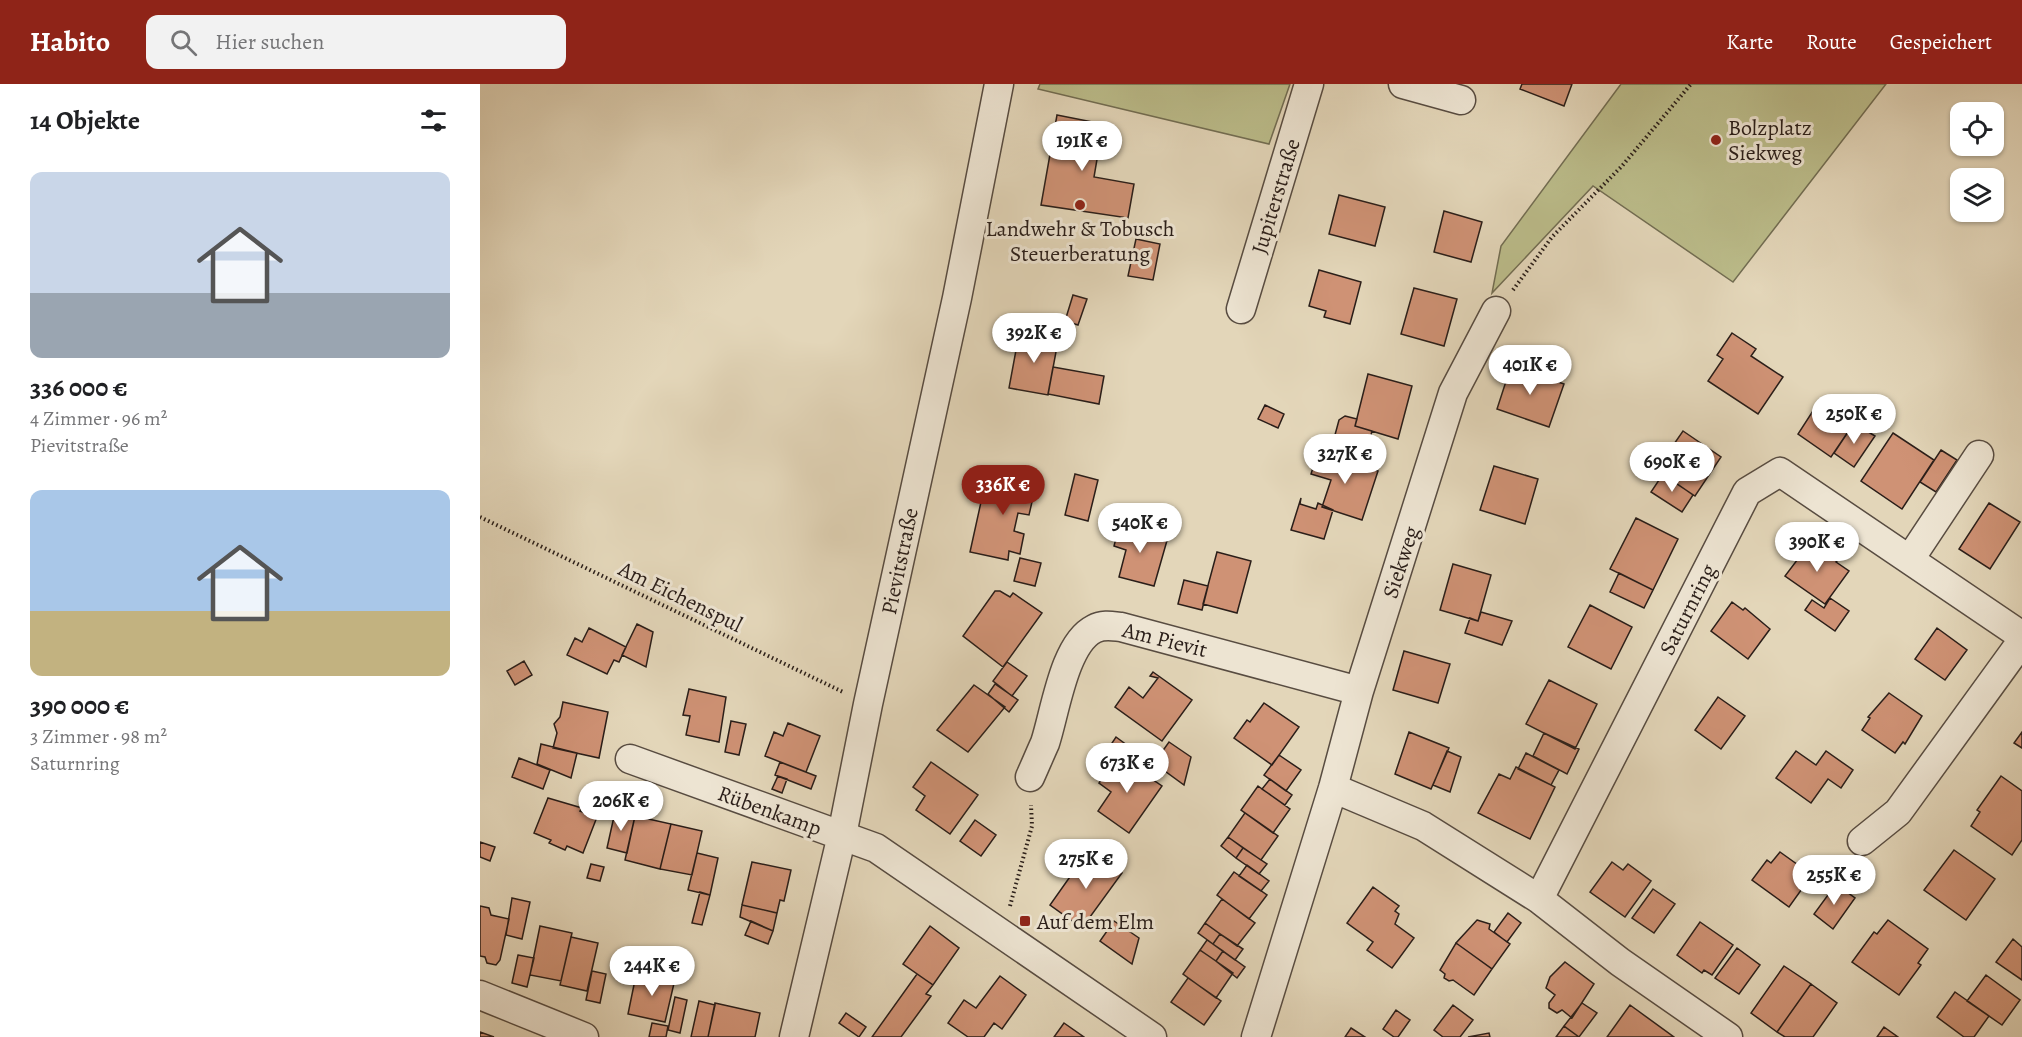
<!DOCTYPE html>
<html lang="de">
<head>
<meta charset="utf-8">
<style>
  :root { --surface:#fff; --page:#f2f2f2; --text:#202124; --muted:#757577; --accent:#8f2418 }
  body { margin:0; font-family:Alegreya,serif; background:var(--page); color:var(--text); height:100vh; display:flex; flex-direction:column; font-size:22px; white-space:nowrap }
  * { box-sizing:border-box; margin:0 }
  p { font-size:20px; color:var(--muted) }
  .icon { flex:none; width:33px; height:33px; fill:none; stroke:currentColor; stroke-width:2; stroke-linecap:round; stroke-linejoin:round }
  .map { position:relative; flex:1; overflow:hidden }
  .sheet { display:flex; flex-direction:column; background:var(--surface); width:480px }
  .sheet>* { flex:none }
  .tools { position:absolute; left:1470px; top:18px; display:grid; gap:12px }
  .tools a { display:grid; place-items:center; width:54px; height:54px; border-radius:12px; background:var(--surface); box-shadow:0 2px 4px #0004; font-size:30px }
  .price { position:absolute; translate:-50% -51px; padding:0 14px; border-radius:21px; background:#fff; color:#222; font-size:20px; line-height:39px; filter:drop-shadow(0 2px 3px #0008) }
  .price::after { content:''; position:absolute; left:50%; top:36px; width:18px; height:14px; margin-left:-9px; background:inherit; clip-path:polygon(0 0,100% 0,50% 100%) }
  .price.on { background:var(--accent); color:#fff }
  ul { padding:0; list-style:none }
  li { display:grid; align-content:center; gap:12px; height:318px; padding:0 30px }
  li span { display:grid; place-items:center; height:186px; border-radius:12px; color:#555 }
  li>.icon { margin-inline-start:auto }
  span .icon { width:108px; height:108px; fill:#fffc; stroke-width:1 }
  li b { font-size:26px }
  h2 { display:flex; justify-content:space-between; align-items:center; height:72px; padding:0 30px; font-size:26px }
  header { display:flex; align-items:center; gap:36px; box-sizing:border-box; height:84px; padding:0 30px; background:var(--accent); color:#fff }
  header strong { font-size:28px }
  nav { display:flex; gap:33px; margin-inline-start:auto; font-size:21px }
  .search { width:420px; height:54px; background:var(--page); display:flex; align-items:center; gap:15px; box-sizing:border-box; padding:0 21px; border-radius:12px; color:var(--muted); font-size:22px }
  main { display:flex; flex:1; min-height:0 }
  .map>svg:first-child { display:block }
  .green { fill:#bbbc8a; stroke:#726d52; stroke-width:1.5 }
  .building { fill:#cf9275; stroke:#2a1e19; stroke-width:1.5 }
  .lines { fill:none; stroke-linecap:round; stroke-linejoin:round }
  .street-casing { stroke:#584c41; stroke-width:31 }
  .path { stroke:#2a1e19; stroke-width:4; stroke-dasharray:1.5 3; stroke-linecap:butt }
  .street { stroke:#ede4d2; stroke-width:28 }
  .poi-dot { fill:#8f2418; stroke:#ede4d2; stroke-width:2 }
  .labels { text-anchor:middle; stroke-width:6; stroke-linejoin:round; paint-order:stroke }
  .poi-label { font-size:22px; fill:#2a1e19; stroke:#ede4d2; text-anchor:start }
  .street-label { font-size:22px; fill:#2a1e19; stroke:#ede4d2 }
</style>
</head>
<body>
<header>
<strong>Habito</strong>
<div class="search"><svg class="icon" aria-label="search" viewBox="0 0 24 24"><circle cx="10" cy="10" r="6"/><path d="M15 15l6 6"/></svg>Hier suchen</div>
<nav><a>Karte</a><a>Route</a><a>Gespeichert</a></nav>
</header>
<main>
<section class="sheet">
<h2>14 Objekte<svg class="icon" aria-label="filters" viewBox="0 0 24 24"><path d="M4 7h16M4 17h16"/><circle cx="9" cy="7" r="2"/><circle cx="15" cy="17" r="2"/></svg></h2>
<ul>
<li><span style="background:linear-gradient(#c9d6e8 65%,#9aa5b1 0)"><svg class="icon" aria-label="home" viewBox="0 0 24 24"><path d="M3 11l9-7 9 7M6 9v11h12V9"/></svg></span><div><b>336 000 €</b><p>4 Zimmer · 96 m²</p><p>Pievitstraße</p></div></li>
<li><span style="background:linear-gradient(#a9c7e8 65%,#c2b280 0)"><svg class="icon" aria-label="home" viewBox="0 0 24 24"><path d="M3 11l9-7 9 7M6 9v11h12V9"/></svg></span><div><b>390 000 €</b><p>3 Zimmer · 98 m²</p><p>Saturnring</p></div></li>
</ul>
</section>
<div class="map">
<svg width="1542" height="953" viewBox="0 0 1542 953">
  <rect width="100%" height="100%" fill="#e3d6b9"/>
  <filter id="stains"><feTurbulence type="fractalNoise" baseFrequency=".00333" numOctaves="4"/><feColorMatrix values="0 0 0 0 .2 0 0 0 0 .09 0 0 0 0 .02 0 0 0 .5 -.17"/></filter>
  <radialGradient id="worn" r=".72"><stop offset=".6" stop-color="#630" stop-opacity="0"/><stop offset="1" stop-color="#630" stop-opacity=".3"/></radialGradient>
  <path class="green" d="M560,0H810L789,60L558,5Z
    M1141,0H1406L1253,198L1113,102L1012,209L1021,162Z"/>
  <path class="building" d="M1042,0H1092L1084,22L1040,5Z
    M577,31L623,40L614,93L654,100L648,134L561,121Z
    M859,111L905,123L895,162L849,150Z
    M964,127L1002,138L991,178L954,168Z
    M656,155L680,160L673,196L648,192Z
    M839,186L881,198L870,240L844,233L846,227L829,222Z
    M934,204L977,215L964,262L921,250Z
    M593,211L607,215L598,241L585,237Z
    M1252,249L1276,265L1271,272L1303,293L1278,330L1228,297L1243,275L1237,271Z
    M539,250L578,257L568,311L529,304Z
    M1031,282L1084,300L1069,343L1017,325Z
    M573,283L624,292L619,320L568,310Z
    M888,290L932,302L918,355L875,342Z
    M1340,316L1374,339L1351,373L1318,350Z
    M785,321L804,330L798,344L778,335Z
    M865,332L877,335L875,342L892,347L886,371L852,362L859,336Z
    M1374,339L1395,352L1374,383L1354,369Z
    M1203,347L1241,373L1215,412L1176,386Z
    M1413,349L1454,376L1422,425L1381,397Z
    M1461,366L1477,376L1456,408L1440,398Z
    M838,368L898,387L882,436L842,423L851,396L831,390Z
    M1014,382L1058,395L1045,440L1000,426Z
    M515,387L557,396L549,431L538,429L534,447L544,450L540,470L529,467L528,476L490,468L501,418L507,419Z
    M595,390L618,396L608,437L585,431Z
    M1183,390L1213,411L1202,428L1171,408Z
    M821,414L820,420L836,425L838,419L853,426L844,455L811,446Z
    M1509,419L1540,438L1510,485L1479,465Z
    M1156,434L1198,455L1173,506L1130,485Z
    M640,439L688,453L674,502L639,493L646,466L634,462Z
    M1330,459L1358,476L1356,478L1369,487L1345,520L1305,492Z
    M737,468L771,477L757,529L723,520Z
    M540,474L561,479L555,502L534,497Z
    M973,480L1011,491L998,537L960,526Z
    M1139,489L1173,506L1164,524L1130,508Z
    M704,496L728,502L722,526L698,520Z
    M515,507H520L530,513L533,509L562,529L523,583L483,552Z
    M1350,514L1369,527L1355,547L1325,526L1332,516L1344,524Z
    M1252,518L1263,526L1265,524L1290,545L1268,575L1231,547Z
    M1110,521L1152,543L1131,585L1088,563Z
    M1001,528L1032,537L1022,561L985,549L990,534L998,537Z
    M157,540L173,548L166,583L142,571Z
    M109,544L146,563L139,578L134,576L127,590L87,571L95,554L102,558Z
    M1457,544L1487,566L1465,596L1435,575Z
    M924,567L970,580L958,619L913,606Z
    M44,577L52,591L35,601L27,587Z
    M527,578L547,592L532,612L513,597Z
    M673,588L712,616L682,657L635,623L649,603L663,614L678,594L670,592Z
    M1069,596L1117,620L1095,665L1046,640Z
    M515,600L538,616L529,628L508,610Z
    M494,601L525,623L488,668L457,646Z
    M209,605L246,613L239,658L206,651L210,632L203,631Z
    M1409,609L1442,632L1425,660L1423,658L1415,669L1382,646L1390,634L1388,633Z
    M1238,613L1265,632L1241,665L1215,646Z
    M83,618L128,628L119,674L73,664L77,649L74,640L80,633Z
    M784,619L819,643L792,681L754,654L767,636L770,638Z
    M251,637L266,640L259,671L245,668Z
    M308,639L340,652L326,688L285,672L294,648L303,652Z
    M929,648L969,664L951,705L915,690Z
    M1542,648V664L1534,659Z
    M1064,649L1099,665L1087,690L1053,672Z
    M636,653L659,670L650,681L628,665Z
    M689,658L711,673L704,701L674,679Z
    M61,660L97,669L91,694L57,680Z
    M967,667L981,673L970,708L953,701Z
    M1316,667L1336,681L1346,667L1373,686L1361,704L1348,695L1331,719L1296,694Z
    M1046,669L1079,686L1071,701L1038,685Z
    M799,671L821,686L806,707L784,691Z
    M638,672L682,702L649,749L618,727L631,708L619,699Z
    M39,674L70,686L63,705L32,693Z
    M300,678L336,692L331,705L295,691Z
    M451,678L498,711L470,750L436,726L445,712L433,703Z
    M1036,683L1075,703L1050,755L998,729L1019,690L1030,695Z
    M298,692L307,695L302,709L292,705Z
    M1521,692L1542,707V756L1532,771L1491,742L1500,728L1497,726Z
    M790,695L812,711L805,721L782,705Z
    M778,702L810,725L793,749L761,726Z
    M68,714L102,724L100,727L117,733L103,769L87,762L85,766L69,759L71,756L54,749Z
    M761,726L798,752L781,776L748,753L765,729Z
    M135,728L155,732L147,769L127,764Z
    M155,732L191,740L180,785L145,776Z
    M495,736L516,751L501,772L480,757Z
    M191,740L222,747L212,791L180,785Z
    M748,753L763,764L756,774L741,762Z
    M0,758L15,763L10,777L0,773Z
    M763,764L787,780L779,790L756,774Z
    M610,766L642,789L602,844L570,821L599,780L602,783L612,770Z
    M1474,766L1515,795L1486,836L1444,806Z
    M1300,768L1332,791L1309,823L1272,796L1287,776L1291,779Z
    M217,769L238,774L230,811L208,806Z
    M272,778L311,786L304,817L300,816L297,829L262,821Z
    M1132,778L1143,786L1148,780L1171,797L1145,833L1110,808Z
    M111,780L124,783L120,797L107,794Z
    M767,781L789,797L781,807L759,792Z
    M754,788L787,811L769,835L737,811Z
    M1356,800L1375,814L1353,845L1334,830Z
    M893,803L919,822L915,827L919,830L915,840L934,854L912,884L887,866L893,858L867,839Z
    M1173,805L1195,820L1174,849L1152,834Z
    M220,808L230,811L222,841L212,839Z
    M32,814L50,818L42,855L26,851Z
    M742,815L775,839L757,862L725,839Z
    M262,821L297,829L293,847L260,833Z
    M0,822L9,824L11,831L29,835L20,876L16,881L7,879L5,873L0,872Z
    M1028,829L1041,839L1027,858L1014,848Z
    M997,836L1010,840L1009,845L1030,860L1012,885L976,859Z
    M1408,836L1448,865L1438,879L1441,881L1419,911L1372,878L1394,848L1397,850Z
    M271,837L293,847L288,860L265,851Z
    M634,837L659,854L652,880L620,857Z
    M1220,838L1253,861L1232,891L1224,886L1222,889L1197,871Z
    M725,839L740,850L733,860L718,849Z
    M60,842L92,849L81,897L50,891Z
    M450,842L479,864L453,901L423,880Z
    M740,850L763,865L755,876L733,860Z
    M91,853L118,859L107,907L80,901Z
    M1533,855L1542,863V896L1516,878Z
    M727,856L743,867L736,877L720,866Z
    M976,859L1012,885L994,911L973,896L969,897L964,894L965,890L960,886Z
    M1257,864L1280,881L1259,910L1235,894Z
    M720,866L753,889L736,914L703,890Z
    M743,867L765,883L757,894L736,877Z
    M38,871L54,874L47,903L32,899Z
    M1085,878L1114,900L1092,934L1082,926L1077,929L1069,924V919L1075,911L1066,904L1070,893Z
    M1304,882L1331,900L1297,948L1271,929Z
    M112,887L126,890L120,919L106,916Z
    M170,890L195,895L185,938L148,930L156,891L169,894Z
    M437,890L453,901L446,910L451,912L421,953H392Z
    M1506,891L1540,916L1522,941L1487,917Z
    M520,892L546,911L522,945L514,939L504,953H488L468,939L484,916L496,924Z
    M708,894L741,917L724,941L691,918Z
    M1331,900L1357,919L1333,953H1305L1297,948Z
    M1475,908L1509,932L1494,953H1484L1457,933Z
    M195,913L207,916L200,949L188,946Z
    M219,917L235,921L228,953H211Z
    M235,919L280,929L275,953H228Z
    M1102,919L1117,929L1099,953L1084,942Z
    M973,921L993,936L980,953H963L954,946Z
    M1150,921L1194,953H1127Z
    M916,926L930,936L918,953H914L903,945Z
    M366,929L386,943L379,953L359,939Z
    M172,939L188,942L186,953H169Z
    M584,939L604,953H574Z
    M1084,942L1099,953H1076Z
    M1404,943L1418,953H1397Z
    M871,944L885,953H865Z
    M0,948L14,953H0Z
    M1009,949L1010,953H988Z"/>
  <g class="lines">
    <g class="street-casing">
      <path id="street" d="M923,0L981,16
        M761,225L829,0
        M1430,475L1499,371
        M150,675L396,764L672,953
        M550,693C555,682 560,670 565,659C575,629 584,560 614,545C623,540 632,542 641,543L879,607
        M853,704L943,742L1059,815L1140,878L1248,953
        M1382,757L1418,728L1542,557
        M1059,815L1267,408L1300,388L1542,552
        M0,911L104,953
        M314,953L362,751L388,620L477,214L519,0
        M776,953L853,704L879,607L973,309L1016,227"/>
    </g>
    <path class="path" d="M1033,206L1072,153L1142,82L1211,0
      M0,433L363,608
      M530,822L552,742L551,721"/>
    <use href="#street" class="street"/>
  </g>
  <g class="poi-dot">
    <circle cx="1236" cy="56" r="6"/>
    <circle cx="600" cy="121" r="6"/>
    <rect x="539" y="831" width="12" height="12" rx="3"/>
  </g>
  <g class="labels">
    <g class="poi-label">
      <text x="1248" y="51">Bolzplatz<tspan x="1248" dy="25">Siekweg</tspan></text>
      <text x="600" y="152" text-anchor="middle">Landwehr &amp; Tobusch<tspan x="600" dy="25">Steuerberatung</tspan></text>
      <text x="557" y="845">Auf dem Elm</text>
    </g>
    <g class="street-label">
      <text transform="translate(795 112) rotate(-73)" y="8">Jupiterstraße</text>
      <text transform="translate(419 477) rotate(-78)" y="8">Pievitstraße</text>
      <text transform="translate(920 478) rotate(-72)" y="8">Siekweg</text>
      <text transform="translate(201 512) rotate(26)" y="8">Am Eichenspul</text>
      <text transform="translate(1207 525) rotate(-63)" y="8">Saturnring</text>
      <text transform="translate(685 555) rotate(14)" y="8">Am Pievit</text>
      <text transform="translate(290 726) rotate(20)" y="8">Rübenkamp</text>
    </g>
  </g>
  <rect width="100%" height="100%" filter="url(#stains)"/>
  <rect width="100%" height="100%" fill="url(#worn)"/>
</svg>
<div class="tools">
<a><svg class="icon" aria-label="locate" viewBox="0 0 24 24"><circle cx="12" cy="12" r="6"/><path d="M12 2v4M12 18v4M2 12h4M18 12h4"/></svg></a>
<a><svg class="icon" aria-label="layers" viewBox="0 0 24 24"><path d="M12 4l9 5-9 5-9-5zM3 14l9 5 9-5"/></svg></a>
</div>
<b class="price" style="left:602px;top:88px">191K €</b>
<b class="price" style="left:554px;top:280px">392K €</b>
<b class="price" style="left:1050px;top:312px">401K €</b>
<b class="price" style="left:1374px;top:361px">250K €</b>
<b class="price" style="left:865px;top:401px">327K €</b>
<b class="price" style="left:1192px;top:409px">690K €</b>
<b class="price on" style="left:523px;top:432px">336K €</b>
<b class="price" style="left:660px;top:470px">540K €</b>
<b class="price" style="left:1337px;top:489px">390K €</b>
<b class="price" style="left:647px;top:710px">673K €</b>
<b class="price" style="left:141px;top:748px">206K €</b>
<b class="price" style="left:606px;top:806px">275K €</b>
<b class="price" style="left:1354px;top:822px">255K €</b>
<b class="price" style="left:172px;top:913px">244K €</b>
</div>
</main>
</body>
</html>
